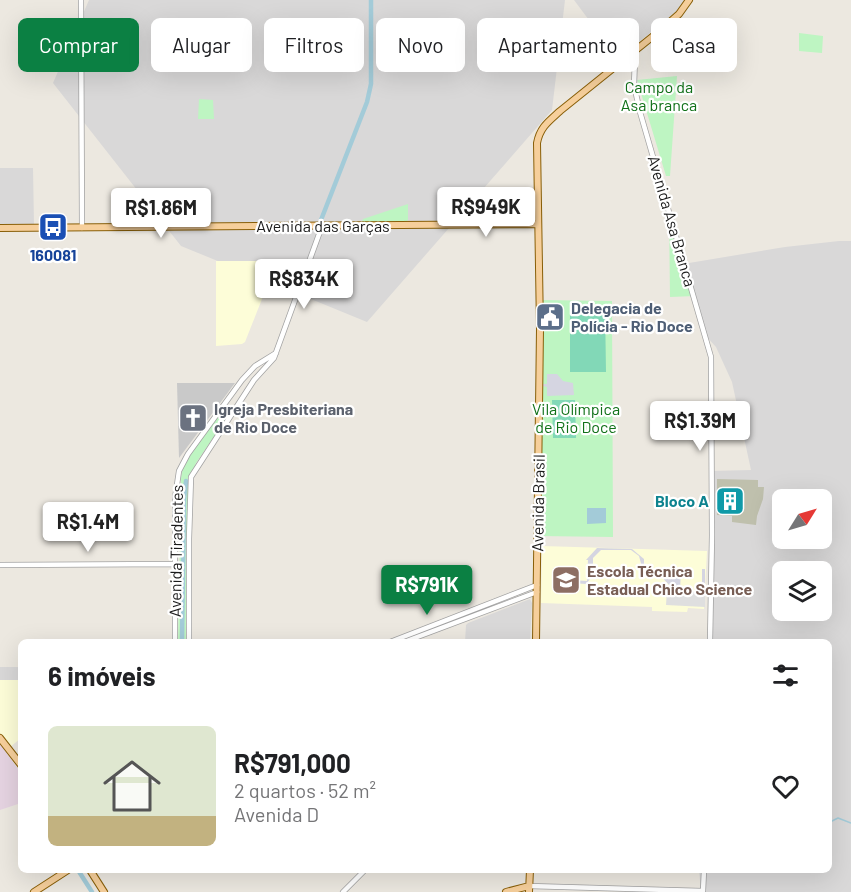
<!DOCTYPE html>
<html lang="pt">
<head>
<meta charset="utf-8">
<style>
  :root { --surface:#fff; --page:#f2f2f2; --text:#202124; --muted:#757577; --line:#e0e0e0; --accent:#0b8043 }
  body { margin:0; font-family:Barlow,sans-serif; background:var(--page); color:var(--text); height:100vh; display:flex; flex-direction:column; font-size:22px; white-space:nowrap }
  * { box-sizing:border-box; margin:0 }
  p { font-size:20px; color:var(--muted) }
  .icon { flex:none; width:33px; height:33px; fill:none; stroke:currentColor; stroke-width:2; stroke-linecap:round; stroke-linejoin:round }
  .map { position:relative; flex:1; overflow:hidden }
  .drawer { position:absolute; left:18px; top:639px; width:814px; height:234px; display:flex; flex-direction:column; background:var(--surface); border-radius:9px; box-shadow:0 6px 24px #0002 }
  .drawer>* { flex:none }
  .banner { position:absolute; left:18px; top:18px; width:816px; height:54px; display:flex; gap:12px }
  .needle { width:39px; rotate:53deg }
  .fabs { position:absolute; left:772px; top:489px; display:grid; gap:12px }
  .fabs a { display:grid; place-items:center; width:60px; height:60px; border-radius:9px; background:var(--surface); box-shadow:0 6px 24px #0002; font-size:30px }
  .price { position:absolute; translate:-50% -51px; padding:0 14px; border-radius:6px; background:#fff; color:#222; font-size:20px; line-height:39px; filter:drop-shadow(0 2px 3px #0008) }
  .price::after { content:''; position:absolute; left:50%; top:36px; width:18px; height:14px; margin-left:-9px; background:inherit; clip-path:polygon(0 0,100% 0,50% 100%) }
  .price.active { background:var(--accent); color:#fff }
  ul { padding:0; list-style:none }
  li { display:flex; align-items:center; gap:18px; height:150px; padding:0 30px }
  li+li { border-top:2px solid var(--line) }
  li span { display:grid; place-items:center; flex:none; width:168px; height:120px; border-radius:9px; color:#555 }
  li>.icon { margin-inline-start:auto }
  span .icon { width:72px; height:72px; fill:#fffc; stroke-width:1 }
  li b { font-size:26px }
  h2 { display:flex; justify-content:space-between; align-items:center; height:72px; padding:0 30px; font-size:26px }
  .tag { padding:0 21px; border-radius:9px; background:var(--surface); box-shadow:0 6px 24px #0002; font-size:21px; line-height:54px }
  .tag.active { background:var(--accent); color:#fff }
  .map>svg:first-child { display:block }
  .residential { fill:#d9d8d8; fill-rule:evenodd }
  .industrial { fill:#e5d3e1 }
  .education { fill:#fdfdd8 }
  .religious { fill:#c9c9c9 }
  .construction { fill:#bfc0ad }
  .park { fill:#bef5c2 }
  .pitch { fill:#82d8b7 }
  .parking { fill:#dfdfdf }
  .plaza { fill:#d5d5e1 }
  .water { fill:#a3cbd8 }
  .lines { fill:none; stroke-linecap:round; stroke-linejoin:round }
  .stream { stroke:#a3cbd8; stroke-width:1.5 }
  .canal { stroke:#a3cbd8; stroke-width:4.5 }
  .minor-casing { stroke:#a2a2a2; stroke-width:6 }
  .major-casing { stroke:#895f08; stroke-width:8 }
  .minor { stroke:#fff; stroke-width:4.5 }
  .major { stroke:#f6cf9b; stroke-width:6 }
  .labels { text-anchor:middle; stroke-width:4.5; stroke-linejoin:round; paint-order:stroke }
  .park-label { font-size:16px; fill:#117119; stroke:#fff }
  .street-label { font-size:16px; fill:#1b1b1b; stroke:#fff }
  .transit-label { font-size:16px; font-weight:bold; fill:#164399; stroke:#fff }
  .service-label { font-size:16px; font-weight:bold; fill:#4e5e75; stroke:#fff; text-anchor:start }
  .worship-label { font-size:16px; font-weight:bold; fill:#5b616d; stroke:#fff; text-anchor:start }
  .culture-label { font-size:16px; font-weight:bold; fill:#0d838f; stroke:#fff; text-anchor:end }
  .education-label { font-size:16px; font-weight:bold; fill:#785e54; stroke:#fff; text-anchor:start }
</style>
</head>
<body>
<div class="map">
<svg width="851" height="892" viewBox="0 0 851 892">
  <rect width="100%" height="100%" fill="#ece8e0"/>
  <path class="residential" d="M89,0H565L552,110L367,322L181,246L53,83Z
    M574,0H685L678,10L618,59Z
    M0,168H33L34,225H0Z
    M839,241H851V892H701L699,870H830V642H707L711,621L710,471L751,470L732,382L716,347L706,336L683,264L785,247ZM783,500H822V538H783ZM783,572H822V610H783Z
    M530,599L532,603L530,642H465L466,625L468,623Z
    M0,667H21V680H0Z"/>
  <path class="industrial" d="M0,744L21,773V803L0,810Z"/>
  <path class="education" d="M216,261H277L245,342L242,344L216,346Z
    M542,546L707,551L704,609L688,608L687,612L652,611V607L541,603Z
    M0,680H21V738L9,748L0,735Z"/>
  <path class="religious" d="M177,383H235L179,458Z"/>
  <path class="construction" d="M717,479L758,480V487H764L763,499L757,516L756,525L732,522V516L717,515Z"/>
  <path class="park" d="M799,33L823,36L822,53L799,51Z
    M677,76L670,176H666L637,80Z
    M199,99L213,100L214,119H198Z
    M408,204V220L406,222H362L363,219Z
    M669,212L695,296L670,297Z
    M539,300L612,301L613,537L539,536Z
    M230,413L196,463L190,479L188,642H178L181,478L184,462L218,414Z"/>
  <path class="pitch" d="M570,306H605L606,372H570Z
    M552,400H575L576,438H553Z"/>
  <path class="parking" d="M667,590H671V593H705V607L666,605Z"/>
  <path class="plaza" d="M547,374H557L563,381L573,383L574,395L547,396V387L543,386V384H547Z
    M597,548L632,549L644,559V567H642L639,556L631,550H601L593,558V575L586,584L571,583L572,580L587,581L588,560H586Z
    M659,568L681,569L680,591L699,592L702,585V569H705V593H671V590H667L670,586L658,573Z"/>
  <path class="water" d="M587,508H606V523L587,524Z"/>
  <g class="lines">
    <path class="stream" d="M830,822L838,818L851,823"/>
    <path class="canal" d="M321,220L367,102L371,84V0
      M182,642L184,499L186,481
      M78,870L92,892"/>
    <g class="minor-casing">
      <path id="minor" d="M81,0L82,228
        M632,53L635,58L634,85L640,112L711,357L712,535L710,642
        M0,565L176,564
        M175,642V498L179,471L188,454L242,380L255,366L276,353
        M189,642V539L191,477L254,380L274,358L322,226
        M390,642L537,585
        M404,642L537,592
        M529,886L703,891L704,870
        M343,892L365,870"/>
    </g>
    <g class="major-casing">
      <path id="major" d="M0,228L538,224
        M536,642L540,329L537,143C540,127 549,121 560,111L662,29L679,14L689,0
        M0,738L21,765
        M90,870L104,892
        M34,892L68,870
        M506,892L529,886
        M529,892L530,870"/>
    </g>
    <use href="#minor" class="minor"/>
    <use href="#major" class="major"/>
  </g>
  <defs>
    <g id="bus-square" transform="scale(1.5)"><rect x="-9" y="-9" width="18" height="18" rx="4" fill="#1a4fb4" stroke="#fff"/><path d="M-5-6H5V4H4V6H2V4H-2V6H-4V4H-5ZM-3.5-4V0h7V-4ZM-3.5 1.2v1.5H-2V1.2ZM2 1.2v1.5H3.5V1.2Z" fill="#fff"/></g>
    <g id="civic-square" transform="scale(1.5)"><rect x="-9" y="-9" width="18" height="18" rx="4" fill="#5c6f8a" stroke="#fff"/><path d="M-.6-6.5H3V-4.5H.6V-3L4-1V1h2V6H-6V1h2V-1L-.6-3ZM-1.2 2.5V6h2.4V2.5Z" fill="#fff"/></g>
    <g id="church-square" transform="scale(1.5)"><rect x="-9" y="-9" width="18" height="18" rx="4" fill="#6b7280" stroke="#fff"/><path d="M-1.2-6h2.4v3.5h3.3v2.4h-3.3V6h-2.4V-.1h-3.3v-2.4h3.3Z" fill="#fff"/></g>
    <g id="building-square" transform="scale(1.5)"><rect x="-9" y="-9" width="18" height="18" rx="4" fill="#0f9aa8" stroke="#fff"/><path d="M-4-6H4V6H1V3H-1V6H-4ZM-2.5-4.3h1.7v1.8h-1.7ZM.8-4.3h1.7v1.8H.8ZM-2.5-1h1.7V.8h-1.7ZM.8-1h1.7V.8H.8Z" fill="#fff"/></g>
    <g id="university-square" transform="scale(1.5)"><rect x="-9" y="-9" width="18" height="18" rx="4" fill="#8d6e63" stroke="#fff"/><path d="M0-5L7-2L0 1L-7-2ZM-4 1L0 2.5L4 1V4Q0 6-4 4Z" fill="#fff"/></g>
  </defs>
  <g fill-rule="evenodd">
    <use href="#bus-square" x="53" y="227"/>
    <use href="#civic-square" x="550" y="317"/>
    <use href="#church-square" x="193" y="418"/>
    <use href="#building-square" x="730" y="501"/>
    <use href="#university-square" x="566" y="580"/>
  </g>
  <g class="labels">
    <g class="park-label">
      <text x="659" y="93">Campo da<tspan x="659" dy="18">Asa branca</tspan></text>
      <text x="576" y="415">Vila Olímpica<tspan x="576" dy="18">de Rio Doce</tspan></text>
    </g>
    <g class="street-label">
      <text transform="translate(672 221) rotate(74)" y="6">Avenida Asa Branca</text>
      <text x="323" y="232">Avenida das Garças</text>
      <text transform="translate(538 503) rotate(-89)" y="6">Avenida Brasil</text>
      <text transform="translate(176 551) rotate(-89)" y="6">Avenida Tiradentes</text>
    </g>
    <g class="transit-label">
      <text x="53" y="261">160081</text>
    </g>
    <g class="service-label">
      <text x="571" y="314">Delegacia de<tspan x="571" dy="18">Polícia - Rio Doce</tspan></text>
    </g>
    <g class="worship-label">
      <text x="214" y="415">Igreja Presbiteriana<tspan x="214" dy="18">de Rio Doce</tspan></text>
    </g>
    <g class="culture-label">
      <text x="709" y="507">Bloco A</text>
    </g>
    <g class="education-label">
      <text x="587" y="577">Escola Técnica<tspan x="587" dy="18">Estadual Chico Science</tspan></text>
    </g>
  </g>
</svg>
<div class="fabs">
<a><svg class="needle" viewBox="-14 -14 28 28"><path d="M0-13l5 13h-10z" fill="#e53935"/><path d="M0 13l5-13h-10z" fill="#757577"/></svg></a>
<a><svg class="icon" aria-label="layers" viewBox="0 0 24 24"><path d="M12 4l9 5-9 5-9-5zM3 14l9 5 9-5"/></svg></a>
</div>
<b class="price" style="left:486px;top:238px">R$949K</b>
<b class="price" style="left:161px;top:239px">R$1.86M</b>
<b class="price" style="left:304px;top:310px">R$834K</b>
<b class="price" style="left:700px;top:452px">R$1.39M</b>
<b class="price" style="left:88px;top:553px">R$1.4M</b>
<b class="price active" style="left:427px;top:616px">R$791K</b>
<div class="banner">
<a class="tag active">Comprar</a>
<a class="tag">Alugar</a>
<a class="tag">Filtros</a>
<a class="tag">Novo</a>
<a class="tag">Apartamento</a>
<a class="tag">Casa</a>
</div>
<section class="drawer">
<h2>6 imóveis<svg class="icon" aria-label="filters" viewBox="0 0 24 24"><path d="M4 7h16M4 17h16"/><circle cx="9" cy="7" r="2"/><circle cx="15" cy="17" r="2"/></svg></h2>
<ul>
<li><span style="background:linear-gradient(#dfe7d0 75%,#c2b280 0)"><svg class="icon" aria-label="home" viewBox="0 0 24 24"><path d="M3 11l9-7 9 7M6 9v11h12V9"/></svg></span><div><b>R$791,000</b><p>2 quartos · 52 m²</p><p>Avenida D</p></div><svg class="icon" aria-label="heart" viewBox="0 0 24 24"><path d="M12 20l-8-8c-3-5 5-10 8-4 3-6 11-1 8 4z"/></svg></li>
</ul>
</section>
</div>
</body>
</html>
